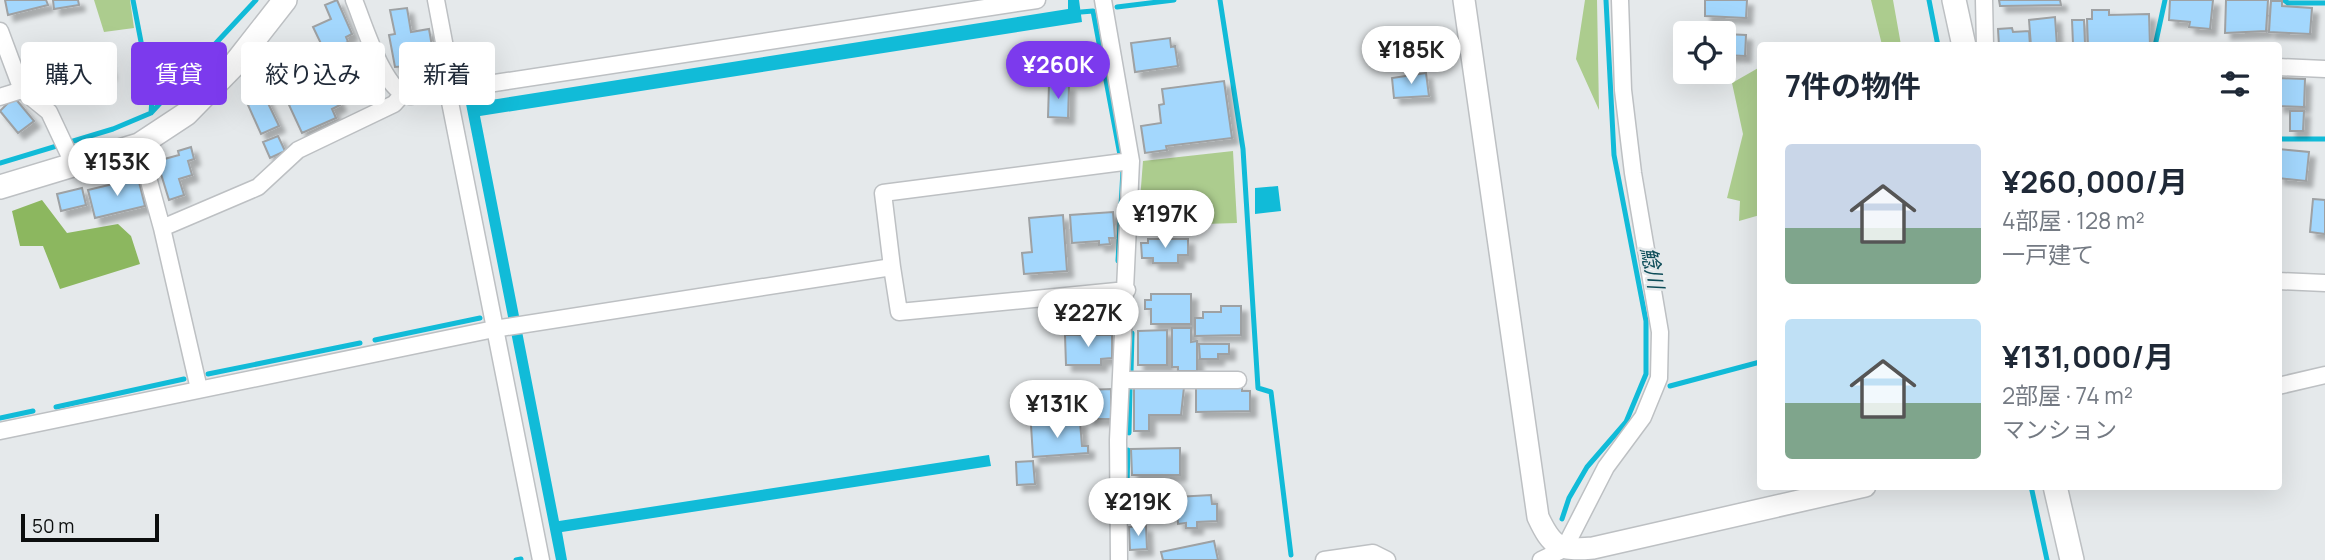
<!DOCTYPE html>
<html lang="ja">
<head>
<meta charset="utf-8">
<style>
  :root { --surface:#fff; --page:#f6f6f7; --text:#1f2937; --muted:#747a83; --accent:#7c3aed }
  body { margin:0; font-family:Manrope,"Noto Sans JP",sans-serif; background:var(--page); color:var(--text); height:100vh; display:flex; flex-direction:column; font-size:26px; white-space:nowrap }
  * { box-sizing:border-box; margin:0 }
  p { font-size:23px; color:var(--muted) }
  .icon { flex:none; width:38px; height:38px; fill:none; stroke:currentColor; stroke-width:2; stroke-linecap:round; stroke-linejoin:round }
  .map { position:relative; flex:1; overflow:hidden }
  .side { position:absolute; left:1757px; top:42px; width:525px; height:448px; display:flex; flex-direction:column; background:var(--surface); border-radius:7px; box-shadow:0 7px 28px #0002 }
  .side>* { flex:none }
  .top-card { position:absolute; left:21px; top:42px; width:665px; height:63px; display:flex; gap:14px }
  .tools { position:absolute; left:1673px; top:21px; display:grid; gap:14px }
  .tools a { display:grid; place-items:center; width:63px; height:63px; border-radius:7px; background:var(--surface); box-shadow:0 7px 28px #0002; font-size:35px }
  .scale { position:absolute; left:21px; bottom:18px; width:138px; box-sizing:border-box; padding-left:7px; border:4px solid #0c0e0e; border-top:0; font-size:19px; line-height:24px; white-space:nowrap; color:#0c0e0e; -webkit-text-stroke:5px #e5e9eb; paint-order:stroke }
  .price { position:absolute; translate:-50% -60px; padding:0 16px; border-radius:24px; background:#fff; color:#222; font-size:23px; line-height:46px; filter:drop-shadow(0 2px 4px #0008) }
  .price::after { content:''; position:absolute; left:50%; top:42px; width:21px; height:16px; margin-left:-10px; background:inherit; clip-path:polygon(0 0,100% 0,50% 100%) }
  .price.active { background:var(--accent); color:#fff }
  ul { padding:0; list-style:none }
  li { display:flex; align-items:center; gap:21px; height:175px; padding:0 28px }
  li span { display:grid; place-items:center; flex:none; width:196px; height:140px; border-radius:7px; color:#555 }
  li>.icon { margin-inline-start:auto }
  span .icon { width:84px; height:84px; fill:#fffc; stroke-width:1 }
  li b { font-size:30px }
  h2 { display:flex; justify-content:space-between; align-items:center; height:84px; padding:0 28px; font-size:30px }
  .tag { padding:0 24px; border-radius:7px; background:var(--surface); box-shadow:0 7px 28px #0002; font-size:24px; line-height:63px }
  .tag.active { background:var(--accent); color:#fff }
  .map>svg:first-child { display:block }
  .green { fill:#accc8e }
  .forest { fill:#8cb75f }
  .water { fill:#11bbd8 }
  .lines { fill:none; stroke-linecap:round; stroke-linejoin:round }
  .stream { stroke:#11bbd8; stroke-width:5 }
  .building { fill:#a3d7fd; stroke:#9ea1a3; stroke-width:2; filter:url(#shadow) }
  .minor-casing { stroke:#bdc0c3; stroke-width:19 }
  .tertiary-casing { stroke:#bdc0c3; stroke-width:24 }
  .secondary-casing { stroke:#bdc0c3; stroke-width:26 }
  .minor { stroke:#fff; stroke-width:16 }
  .tertiary { stroke:#fff; stroke-width:21 }
  .secondary { stroke:#fff; stroke-width:23 }
  .labels { text-anchor:middle; stroke-width:5; stroke-linejoin:round; paint-order:stroke }
  .water-label { font-size:21px; font-style:italic; fill:#0d4c58; stroke:#e5e9eb }
</style>
</head>
<body>
<div class="map">
<svg width="2325" height="560" viewBox="0 0 2325 560">
  <defs>
    <filter id="shadow"><feDropShadow dx="6" dy="6" stdDeviation="2" flood-color="#0004"/></filter>
  </defs>
  <rect width="100%" height="100%" fill="#e5e9eb"/>
  <path class="green" d="M94,0H130L134,28L104,32Z
    M1585,0H1597L1599,110L1576,59Z
    M1871,0H1893L1901,45H1882Z
    M1760,67V215L1739,221L1740,201L1727,198L1743,134L1732,83Z
    M1233,151L1237,223L1138,226L1143,161Z"/>
  <path class="forest" d="M42,200L67,233L118,224L131,236L140,264L60,289L43,246H20L12,211Z"/>
  <path class="water" d="M1068,0H1079L1082,22L480,116L559,521L989,455L991,466L562,532L567,560H556L466,104L1068,9Z
    M1278,186L1281,211L1255,214V188Z"/>
  <g class="lines">
    <path class="stream" d="M133,0L152,99L151,113
      M1220,0L1243,149L1258,388L1271,392L1291,555
      M1929,0L1938,46
      M2284,0L2288,3H2325
      M1117,7L1174,0
      M1081,12L1093,11L1120,155
      M2155,46L2165,0
      M2278,139H2325
      M0,163L113,129L151,113L256,0
      M1118,261L1123,170
      M1115,324L1116,301
      M375,340L480,318
      M1131,373L1132,333
      M208,374L360,343
      M1670,386L1760,362
      M56,407L184,379
      M0,418L33,411
      M1129,433L1130,388
      M2031,486L2047,560
      M1562,519L1569,498L1587,467L1626,422L1646,374V321L1614,155L1606,0
      M1126,520L1128,450
      M516,560L521,559"/>
  </g>
  <path class="building" d="M5,0H46L48,5L8,15Z
    M53,0H78L79,5L54,9Z
    M337,0L352,34L346,37L348,42L325,52L313,27L331,19L325,5Z
    M1705,0H1747L1746,18L1705,16Z
    M1999,0H2060L2061,5L2000,6Z
    M2170,0H2213L2210,29L2189,27L2190,22L2169,20Z
    M2226,0H2268L2266,31L2225,33Z
    M2271,1H2282V6L2312,8L2310,34L2269,32Z
    M407,8L411,32L429,29L435,64L395,67L389,35L395,34L390,10Z
    M2092,10H2109V15L2149,14L2150,46H2088L2087,19H2092Z
    M2055,17L2057,46H2031L2029,20Z
    M2072,20H2084L2085,44H2073Z
    M2012,28L2013,32L2029,31L2030,46H1999L1998,29Z
    M1725,34L1746,35L1745,56L1724,55Z
    M1170,38L1171,47L1175,46L1178,66L1135,72L1131,43Z
    M1096,45L1100,74L1067,78L1063,54L1076,53L1075,48Z
    M291,51L301,73L275,84L265,63Z
    M104,55L110,73L96,77L90,59Z
    M1426,73L1429,96L1394,98L1392,78Z
    M2278,78L2305,79L2304,107L2278,106Z
    M1224,81L1232,138L1166,146L1167,150L1145,153L1141,126L1161,123L1159,105L1164,104L1162,89Z
    M330,84L340,105L332,109L336,118L302,133L289,105Z
    M1049,84L1069,85L1068,118L1048,117Z
    M14,97L34,121L18,133L0,111Z
    M265,97L279,126L261,134L248,105Z
    M2290,111H2304L2303,131H2290Z
    M278,136L285,151L270,158L263,142Z
    M191,147L194,159L188,161L192,175L179,179L184,195L169,200L157,161L179,155L178,151Z
    M2278,149L2309,152L2306,181L2278,178Z
    M138,178L145,206L95,218L88,190Z
    M82,188L86,205L61,211L57,194Z
    M2313,199L2325,200V234L2310,232Z
    M1113,212L1115,238H1109L1110,244L1099,245V241L1072,243L1070,215Z
    M1063,215L1067,271L1024,274L1022,253L1032,252L1029,218Z
    M1148,239H1188V255H1178V263H1153V258H1142L1141,243H1148Z
    M1151,294H1191V324H1151V309H1145V300H1151Z
    M1221,306H1241V335L1195,336V318H1203V312H1221Z
    M1172,328H1191V342L1197,341V371H1178V367H1172Z
    M1167,330V365H1138V331Z
    M1065,335H1112V358L1101,359V365H1066Z
    M1199,344H1229V354H1218V359H1200Z
    M1196,386H1242V391H1250V411L1196,412Z
    M1134,387H1184L1181,415H1149V431H1134Z
    M1111,389V419H1088L1087,390Z
    M1080,422L1082,446H1088V453L1033,457L1031,425Z
    M1180,448V475H1132L1131,449Z
    M1033,461L1035,484L1017,485L1016,462Z
    M1132,484H1145L1146,504L1133,505Z
    M1211,495L1212,504H1217V521L1197,522V528H1186V523L1178,524L1176,497Z
    M1168,500L1169,514L1151,515L1150,501Z
    M1146,526L1147,549L1130,550L1129,527Z
    M1214,541L1218,560H1163L1161,552Z"/>
  <g class="lines">
    <g class="minor-casing">
      <path id="minor" d="M354,0C364,24 384,93 410,96L1037,0
        M436,0L451,79L448,92L541,560
        M1103,0L1131,161L1118,440L1119,560
        M1984,0L1985,46
        M0,31L22,90L49,112L73,163
        M2278,67L2325,69
        M0,97L22,90
        M139,145L162,228L199,389
        M162,228L258,187L298,150L394,104L402,95
        M892,267L883,193L1131,161
        M2278,281L2325,283
        M1121,380H1238
        M2278,386L2325,375
        M0,431L494,329L892,267L899,312L1127,290
        M1324,560L1373,553L1387,560
        M1541,560L1564,549L1606,467L1643,417L1659,378L1660,332L1633,173L1623,90L1620,0"/>
    </g>
    <g class="tertiary-casing">
      <path id="tertiary" d="M1464,0L1538,517C1552,547 1559,551 1593,548L1865,486"/>
    </g>
    <g class="secondary-casing">
      <path id="secondary" d="M1954,0L1964,46
        M0,187L139,145L186,114L234,65L285,0
        M2055,486L2072,560"/>
    </g>
    <use href="#minor" class="minor"/>
    <use href="#tertiary" class="tertiary"/>
    <use href="#secondary" class="secondary"/>
  </g>
  <g class="labels">
    <g class="water-label">
      <text transform="translate(1652 268) rotate(79)" y="7">鯰川</text>
    </g>
  </g>
</svg>
<div class="tools">
<a><svg class="icon" aria-label="locate" viewBox="0 0 24 24"><circle cx="12" cy="12" r="6"/><path d="M12 2v4M12 18v4M2 12h4M18 12h4"/></svg></a>
</div>
<div class="scale">50 m</div>
<b class="price" style="left:1411px;top:86px">¥185K</b>
<b class="price active" style="left:1058px;top:101px">¥260K</b>
<b class="price" style="left:117px;top:198px">¥153K</b>
<b class="price" style="left:1165px;top:250px">¥197K</b>
<b class="price" style="left:1088px;top:349px">¥227K</b>
<b class="price" style="left:1057px;top:440px">¥131K</b>
<b class="price" style="left:1138px;top:538px">¥219K</b>
<div class="top-card">
<a class="tag">購入</a>
<a class="tag active">賃貸</a>
<a class="tag">絞り込み</a>
<a class="tag">新着</a>
</div>
<section class="side">
<h2>7件の物件<svg class="icon" aria-label="filters" viewBox="0 0 24 24"><path d="M4 7h16M4 17h16"/><circle cx="9" cy="7" r="2"/><circle cx="15" cy="17" r="2"/></svg></h2>
<ul>
<li><span style="background:linear-gradient(#c9d6e8 60%,#7fa58c 0)"><svg class="icon" aria-label="home" viewBox="0 0 24 24"><path d="M3 11l9-7 9 7M6 9v11h12V9"/></svg></span><div><b>¥260,000/月</b><p>4部屋 · 128 m²</p><p>一戸建て</p></div></li>
<li><span style="background:linear-gradient(#bfe0f5 60%,#7fa58c 0)"><svg class="icon" aria-label="home" viewBox="0 0 24 24"><path d="M3 11l9-7 9 7M6 9v11h12V9"/></svg></span><div><b>¥131,000/月</b><p>2部屋 · 74 m²</p><p>マンション</p></div></li>
</ul>
</section>
</div>
</body>
</html>
